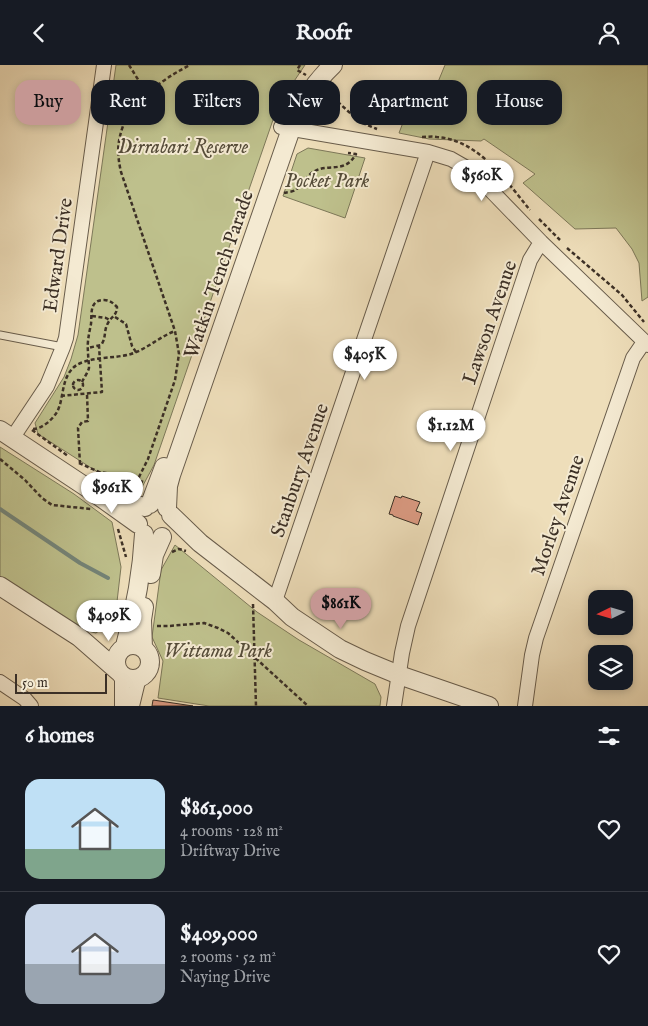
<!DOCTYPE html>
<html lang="en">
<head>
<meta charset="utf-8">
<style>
  :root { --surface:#171b24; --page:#20242c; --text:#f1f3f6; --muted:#9ea1a6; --line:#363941; --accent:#c59692 }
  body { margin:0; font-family:"IM FELL English",serif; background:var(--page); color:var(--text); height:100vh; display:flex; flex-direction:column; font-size:19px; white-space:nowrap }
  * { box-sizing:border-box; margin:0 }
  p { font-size:16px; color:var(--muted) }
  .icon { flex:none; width:28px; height:28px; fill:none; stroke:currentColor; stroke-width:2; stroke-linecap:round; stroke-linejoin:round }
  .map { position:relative; height:641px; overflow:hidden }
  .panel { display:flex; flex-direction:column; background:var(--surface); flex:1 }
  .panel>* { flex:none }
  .guide { position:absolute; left:15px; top:15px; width:619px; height:45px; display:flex; gap:10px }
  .needle { width:32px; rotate:265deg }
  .controls { position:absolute; left:588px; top:525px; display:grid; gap:10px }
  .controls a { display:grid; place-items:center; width:45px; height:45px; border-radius:10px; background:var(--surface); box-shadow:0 2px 8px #0003; font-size:25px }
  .scale { position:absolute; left:15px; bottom:12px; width:92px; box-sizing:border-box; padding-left:5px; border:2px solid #3c3026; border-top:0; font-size:14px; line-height:18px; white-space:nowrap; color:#3c3026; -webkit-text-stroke:4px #f4ead2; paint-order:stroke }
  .price { position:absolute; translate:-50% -42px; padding:0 11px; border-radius:18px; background:#fff; color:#222; font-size:16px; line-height:32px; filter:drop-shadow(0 1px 2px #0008) }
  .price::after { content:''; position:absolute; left:50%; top:30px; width:15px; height:11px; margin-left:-8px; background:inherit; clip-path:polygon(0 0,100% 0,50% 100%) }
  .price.selected { background:var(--accent); color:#111 }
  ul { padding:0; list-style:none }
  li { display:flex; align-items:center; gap:15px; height:125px; padding:0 25px }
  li+li { border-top:1px solid var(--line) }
  li span { display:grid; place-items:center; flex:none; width:140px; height:100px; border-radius:15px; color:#555 }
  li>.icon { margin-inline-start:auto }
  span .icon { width:60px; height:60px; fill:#fffc; stroke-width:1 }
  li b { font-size:21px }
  h2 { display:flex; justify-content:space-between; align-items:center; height:60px; padding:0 25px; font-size:21px }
  .tag { padding:0 18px; border-radius:15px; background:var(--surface); box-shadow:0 2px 8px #0003; font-size:18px; line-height:45px }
  .tag.selected { background:var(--accent); color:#111 }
  header { display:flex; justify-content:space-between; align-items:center; height:65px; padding:0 25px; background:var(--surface); font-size:22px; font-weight:700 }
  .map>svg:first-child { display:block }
  .green { fill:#bec08c; stroke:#7d7859 }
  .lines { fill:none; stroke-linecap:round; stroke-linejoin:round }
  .stream { stroke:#748478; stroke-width:4 }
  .building { fill:#dc9b83; stroke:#3c3026 }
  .service-casing { stroke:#685c4b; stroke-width:9 }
  .minor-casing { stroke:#685c4b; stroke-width:16 }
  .tertiary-casing { stroke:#685c4b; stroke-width:20 }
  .path { stroke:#3c3026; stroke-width:2.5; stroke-dasharray:4 2.5; stroke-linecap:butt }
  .service { stroke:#f4ead2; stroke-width:7 }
  .minor { stroke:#f4ead2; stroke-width:14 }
  .tertiary { stroke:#f4ead2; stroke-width:18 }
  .labels { text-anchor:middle; stroke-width:4; stroke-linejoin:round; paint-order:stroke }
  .park-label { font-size:20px; font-style:italic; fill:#564d3a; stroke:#f4ead2 }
  .street-label { font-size:20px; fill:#3c3026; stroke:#f4ead2 }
</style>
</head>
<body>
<header><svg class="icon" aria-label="back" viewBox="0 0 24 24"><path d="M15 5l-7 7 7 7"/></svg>Roofr<svg class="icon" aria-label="person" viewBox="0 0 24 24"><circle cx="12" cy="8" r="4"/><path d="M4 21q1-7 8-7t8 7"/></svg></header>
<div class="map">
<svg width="648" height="641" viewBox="0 0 648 641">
  <rect width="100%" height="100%" fill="#eedeba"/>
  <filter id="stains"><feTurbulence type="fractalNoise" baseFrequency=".004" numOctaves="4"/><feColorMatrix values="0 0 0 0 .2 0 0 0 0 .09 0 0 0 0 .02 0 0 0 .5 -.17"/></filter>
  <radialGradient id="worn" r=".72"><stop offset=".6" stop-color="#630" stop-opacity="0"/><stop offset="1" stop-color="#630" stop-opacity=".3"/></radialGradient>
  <path class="green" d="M116,0H305L284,31L275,49L154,400L141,424L129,427L38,369L35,358L64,312L71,294L78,270Z
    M445,0H648V232L642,236L639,198L632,184L616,163L575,164L523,118L535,109L484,74L481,76L429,74L399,68L414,29L434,50L443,44L431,34Z
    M308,83L365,93L345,153L283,131L297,89Z
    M0,382L74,429L112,457L121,502L115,554L96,568L68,561L0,514Z
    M175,480L257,547L299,575L375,619L381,632L380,641H209L158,633L163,596L152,572L161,505Z"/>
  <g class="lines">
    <path class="stream" d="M0,444L80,498L108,513"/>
  </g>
  <path class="building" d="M395,431L401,433L402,431L420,437L416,446L422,448L418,460L393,451V450L389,449Z
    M153,635L193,641H152Z"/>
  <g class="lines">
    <g class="service-casing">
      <path id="service" d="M0,270L63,282"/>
    </g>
    <g class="minor-casing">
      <path id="minor" d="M281,62L428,87L451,94L472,106L541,177L648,280
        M13,372L47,321L63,282L66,273L104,0
        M275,536L428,87
        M122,609V641
        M0,617L25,634L31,641
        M132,641L139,612
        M394,641L402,588L408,561L530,195L541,177
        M525,641L532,590L536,573L633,293L644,277"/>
    </g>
    <g class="tertiary-casing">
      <path id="tertiary" d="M0,365L89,424L138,459
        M109,431L127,438L145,442
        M150,439L164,402
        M167,443L168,421L171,410L291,64C300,40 314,18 333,0
        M171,450L200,478L275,536L292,552L340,584L365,596L399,610L489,641
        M151,509L154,490L162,472
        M0,521L79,572L119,607
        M116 597a17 17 0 1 1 34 0a17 17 0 1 1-34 0Z
        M125,581C135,545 142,507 144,469
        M143,583L142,555L144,542"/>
    </g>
    <path class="path" d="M129,0L147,29
      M300,0L297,5L306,10
      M328,28L360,57L377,64
      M422,72C427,72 432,71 437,72C479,75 506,116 530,145
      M284,128C287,127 293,127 295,125C303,121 306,110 315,106C329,98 345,109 356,89L348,88
      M539,154L560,175
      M567,183L622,230L644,257
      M92,251L106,253L110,255
      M115,252L126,259L132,281L136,287
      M73 320a5 5 0 1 1 10 0a5 5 0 1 1-10 0Z
      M82,317C84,313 88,307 89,303C89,298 88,292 88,287C87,277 89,269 91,259C92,249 89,235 104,235C110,235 113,238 117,242C117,251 110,252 107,260C104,266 106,274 101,280L88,283
      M61,331L102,327L99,281
      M33,364C42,364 52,355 57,347C64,334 61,316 72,304C83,291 115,294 131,289C147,284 159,272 175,266
      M32,365L68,391
      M0,394L25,415L42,433L52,440L91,444
      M79,398L99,407L126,411L143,417
      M80,399L78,363L82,357L88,356L87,329
      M133,424L148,394L175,315L179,289L175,266L121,107C117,89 117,78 123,61C125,57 127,51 129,47C142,29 170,10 190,0
      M118,464L126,492
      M172,487L179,484L186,486
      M253,539L256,641
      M157,561H169L204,558L218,563L228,568L308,641
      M88,562C97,557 108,555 117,550
      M152,612L158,601L157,589"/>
    <use href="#service" class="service"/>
    <use href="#minor" class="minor"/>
    <use href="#tertiary" class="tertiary"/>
  </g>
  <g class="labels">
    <g class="park-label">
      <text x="183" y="88">Dirrabari Reserve</text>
      <text x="327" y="122">Pocket Park</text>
      <text x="218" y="592">Wittama Park</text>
    </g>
    <g class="street-label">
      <text transform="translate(57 190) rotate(-82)" y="7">Edward Drive</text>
      <text transform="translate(218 209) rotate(-71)" y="7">Watkin Tench Parade</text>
      <text transform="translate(489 257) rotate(-71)" y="7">Lawson Avenue</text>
      <text transform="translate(299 405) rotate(-71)" y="7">Stanbury Avenue</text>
      <text transform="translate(557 450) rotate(-71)" y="7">Morley Avenue</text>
    </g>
  </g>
  <rect width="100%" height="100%" filter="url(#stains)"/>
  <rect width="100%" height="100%" fill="url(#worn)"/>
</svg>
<div class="controls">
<a><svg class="needle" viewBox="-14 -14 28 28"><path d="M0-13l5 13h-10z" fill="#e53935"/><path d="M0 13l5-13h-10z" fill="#9ea1a6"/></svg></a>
<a><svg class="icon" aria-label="layers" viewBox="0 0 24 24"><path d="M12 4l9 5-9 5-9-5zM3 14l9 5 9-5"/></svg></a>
</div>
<div class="scale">50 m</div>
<b class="price" style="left:482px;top:137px">$560K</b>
<b class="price" style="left:365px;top:316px">$405K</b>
<b class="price" style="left:451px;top:387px">$1.12M</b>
<b class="price" style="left:112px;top:449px">$961K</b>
<b class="price selected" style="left:341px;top:565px">$861K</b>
<b class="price" style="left:109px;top:577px">$409K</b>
<div class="guide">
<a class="tag selected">Buy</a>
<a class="tag">Rent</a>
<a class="tag">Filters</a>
<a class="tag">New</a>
<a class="tag">Apartment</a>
<a class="tag">House</a>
</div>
</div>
<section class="panel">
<h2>6 homes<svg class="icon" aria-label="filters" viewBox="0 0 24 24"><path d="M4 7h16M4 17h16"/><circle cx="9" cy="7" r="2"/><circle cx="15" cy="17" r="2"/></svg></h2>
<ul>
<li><span style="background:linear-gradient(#bfe0f5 70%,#7fa58c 0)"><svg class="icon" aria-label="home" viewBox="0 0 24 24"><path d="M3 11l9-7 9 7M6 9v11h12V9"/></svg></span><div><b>$861,000</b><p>4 rooms · 128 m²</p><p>Driftway Drive</p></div><svg class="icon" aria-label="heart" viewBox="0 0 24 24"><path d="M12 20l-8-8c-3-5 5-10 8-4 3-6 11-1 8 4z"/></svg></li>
<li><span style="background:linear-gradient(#c9d6e8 60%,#9aa5b1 0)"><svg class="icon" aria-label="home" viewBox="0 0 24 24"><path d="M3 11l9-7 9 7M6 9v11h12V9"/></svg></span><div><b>$409,000</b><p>2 rooms · 52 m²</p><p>Naying Drive</p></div><svg class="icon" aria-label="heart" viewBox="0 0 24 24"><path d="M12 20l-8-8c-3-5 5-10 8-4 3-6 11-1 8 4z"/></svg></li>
</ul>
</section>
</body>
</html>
